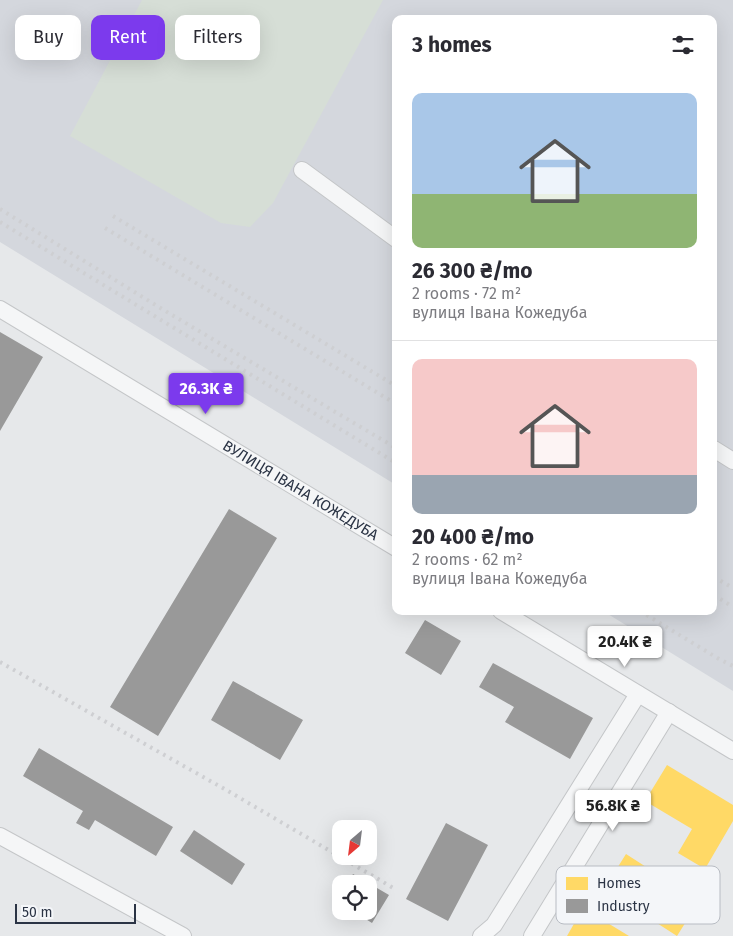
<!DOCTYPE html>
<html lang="en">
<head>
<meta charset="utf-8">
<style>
  :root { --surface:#fff; --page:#f2f2f3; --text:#2b2b33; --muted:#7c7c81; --line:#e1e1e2; --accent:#7c3aed }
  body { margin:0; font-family:"Fira Sans",sans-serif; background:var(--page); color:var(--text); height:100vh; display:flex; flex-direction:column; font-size:19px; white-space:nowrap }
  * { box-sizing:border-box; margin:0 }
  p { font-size:16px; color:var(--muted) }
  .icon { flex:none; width:28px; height:28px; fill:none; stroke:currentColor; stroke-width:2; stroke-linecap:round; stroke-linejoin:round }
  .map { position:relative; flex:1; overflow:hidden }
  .details { position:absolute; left:392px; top:15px; width:325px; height:600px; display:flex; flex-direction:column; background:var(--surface); border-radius:10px; box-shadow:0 5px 20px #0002 }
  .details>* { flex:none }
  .hud { position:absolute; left:15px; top:15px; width:302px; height:45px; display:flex; gap:10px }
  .needle { width:32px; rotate:208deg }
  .fabs { position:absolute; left:332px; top:820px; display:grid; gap:10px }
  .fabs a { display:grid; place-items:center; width:45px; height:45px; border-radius:10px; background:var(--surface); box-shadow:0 5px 20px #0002; font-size:25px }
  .scale { position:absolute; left:15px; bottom:12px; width:121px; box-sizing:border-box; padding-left:5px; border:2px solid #2b3445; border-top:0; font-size:14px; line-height:18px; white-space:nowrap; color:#2b3445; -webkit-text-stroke:4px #f4f6f9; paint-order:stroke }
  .price { position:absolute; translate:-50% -42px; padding:0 11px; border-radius:5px; background:#fff; color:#222; font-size:16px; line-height:32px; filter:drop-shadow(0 1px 2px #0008) }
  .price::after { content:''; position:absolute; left:50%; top:30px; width:15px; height:11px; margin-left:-8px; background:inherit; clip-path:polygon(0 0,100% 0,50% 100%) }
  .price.current { background:var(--accent); color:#fff }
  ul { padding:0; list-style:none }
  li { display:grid; align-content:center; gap:10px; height:265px; padding:0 20px }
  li+li { border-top:1px solid var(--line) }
  li span { display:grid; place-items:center; height:155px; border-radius:10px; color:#555 }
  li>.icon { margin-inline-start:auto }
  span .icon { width:90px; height:90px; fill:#fffc; stroke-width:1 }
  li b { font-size:21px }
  h2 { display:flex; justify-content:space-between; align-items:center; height:60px; padding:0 20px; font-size:21px }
  .chip { padding:0 18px; border-radius:10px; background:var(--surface); box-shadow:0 5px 20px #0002; font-size:18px; line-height:45px }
  .chip.current { background:var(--accent); color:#fff }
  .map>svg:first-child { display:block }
  .built { fill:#d4d7dd }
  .green { fill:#d6ded6 }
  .homes { fill:#ffd966 }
  .industry { fill:#999 }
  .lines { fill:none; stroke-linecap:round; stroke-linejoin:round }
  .minor-casing { stroke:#c4c6c8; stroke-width:18 }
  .minor { stroke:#f5f6f7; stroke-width:16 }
  .rail { stroke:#cecfd2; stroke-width:4; stroke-dasharray:2.5 5; stroke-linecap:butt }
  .labels { text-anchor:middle; stroke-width:5; stroke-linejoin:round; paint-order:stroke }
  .street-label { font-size:15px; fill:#2b3445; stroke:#f4f6f9 }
  .key { fill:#f4f6f9; stroke:#b8bcc3; stroke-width:1 }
  .key-label { font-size:14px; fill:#2b3445 }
</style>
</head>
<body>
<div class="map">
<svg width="733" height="936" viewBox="0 0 733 936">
  <rect width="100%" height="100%" fill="#e6e8ea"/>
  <path class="built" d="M0,0H733V691L603,611H714V19H396V485L0,242Z"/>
  <path class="green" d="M142,0H383L273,203L250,227L221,223L70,136Z"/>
  <path class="homes" d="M667,765L733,805V821L705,869L678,853L692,829L645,801Z
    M626,854L699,901L677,936L604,889Z
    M583,908L629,936H567Z"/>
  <path class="industry" d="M0,332L43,357L0,431Z
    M229,509L277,538L158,736L110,707Z
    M425,620L461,641L441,675L405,653Z
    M493,663L593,718L570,759L505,722L514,707L479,687Z
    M233,681L303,720L280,760L211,720Z
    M39,748L173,827L156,856L95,820L89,830L76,823L83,811L23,776Z
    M446,823L488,845L448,921L406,899Z
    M194,830L245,864L232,885L180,851Z
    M353,874L389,895L372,923L353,911H369V884H348Z"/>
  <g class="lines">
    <g class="minor-casing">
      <g id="minor">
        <path d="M302,170L396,239"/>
        <path id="s1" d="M0,309L396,548"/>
        <path d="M714,449L733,461"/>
        <path d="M501,611L733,751"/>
        <path d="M0,836L183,936"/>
        <path d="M481,936L494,925L638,694"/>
        <path d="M532,936L669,712"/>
      </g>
    </g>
    <use href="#minor" class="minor"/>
    <path class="rail" d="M0,209L162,309L396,448
      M113,216L396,386
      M0,222L396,463
      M105,228L396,404
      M714,577L733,588
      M714,595L733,607
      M640,611L719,659L733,666
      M0,662L228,791L395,889"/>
  </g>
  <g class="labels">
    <g class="street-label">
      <text dy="5" stroke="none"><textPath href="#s1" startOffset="351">ВУЛИЦЯ ІВАНА КОЖЕДУБА</textPath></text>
    </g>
  </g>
  <rect x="556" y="866" width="164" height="58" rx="8" class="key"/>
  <rect x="566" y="877" width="22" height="13" fill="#ffd966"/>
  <rect x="566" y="899" width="22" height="14" fill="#999"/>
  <g class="key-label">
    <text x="597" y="888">Homes</text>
    <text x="597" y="911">Industry</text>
  </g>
</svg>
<div class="fabs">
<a><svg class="needle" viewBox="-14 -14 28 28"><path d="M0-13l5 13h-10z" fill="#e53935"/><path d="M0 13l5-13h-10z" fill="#7c7c81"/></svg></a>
<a><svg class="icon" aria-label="locate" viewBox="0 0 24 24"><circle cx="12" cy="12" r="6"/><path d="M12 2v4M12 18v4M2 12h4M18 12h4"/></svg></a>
</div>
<div class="scale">50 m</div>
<b class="price current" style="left:206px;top:415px">26.3K ₴</b>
<b class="price" style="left:625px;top:668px">20.4K ₴</b>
<b class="price" style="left:613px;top:832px">56.8K ₴</b>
<div class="hud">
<a class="chip">Buy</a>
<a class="chip current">Rent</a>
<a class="chip">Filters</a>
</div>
<section class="details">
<h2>3 homes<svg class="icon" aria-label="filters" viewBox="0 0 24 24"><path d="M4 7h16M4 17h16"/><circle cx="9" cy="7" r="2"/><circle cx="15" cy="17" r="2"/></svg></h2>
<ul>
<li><span style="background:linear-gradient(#a9c7e8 65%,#8fb573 0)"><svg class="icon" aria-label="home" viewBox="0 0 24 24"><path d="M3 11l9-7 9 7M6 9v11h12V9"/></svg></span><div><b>26 300 ₴/mo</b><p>2 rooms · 72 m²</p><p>вулиця Івана Кожедуба</p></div></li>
<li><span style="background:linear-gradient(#f6c9c9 75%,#9aa5b1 0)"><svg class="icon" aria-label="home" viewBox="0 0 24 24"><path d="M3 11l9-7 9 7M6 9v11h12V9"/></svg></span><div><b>20 400 ₴/mo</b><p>2 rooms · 62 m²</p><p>вулиця Івана Кожедуба</p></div></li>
</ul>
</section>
</div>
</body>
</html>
